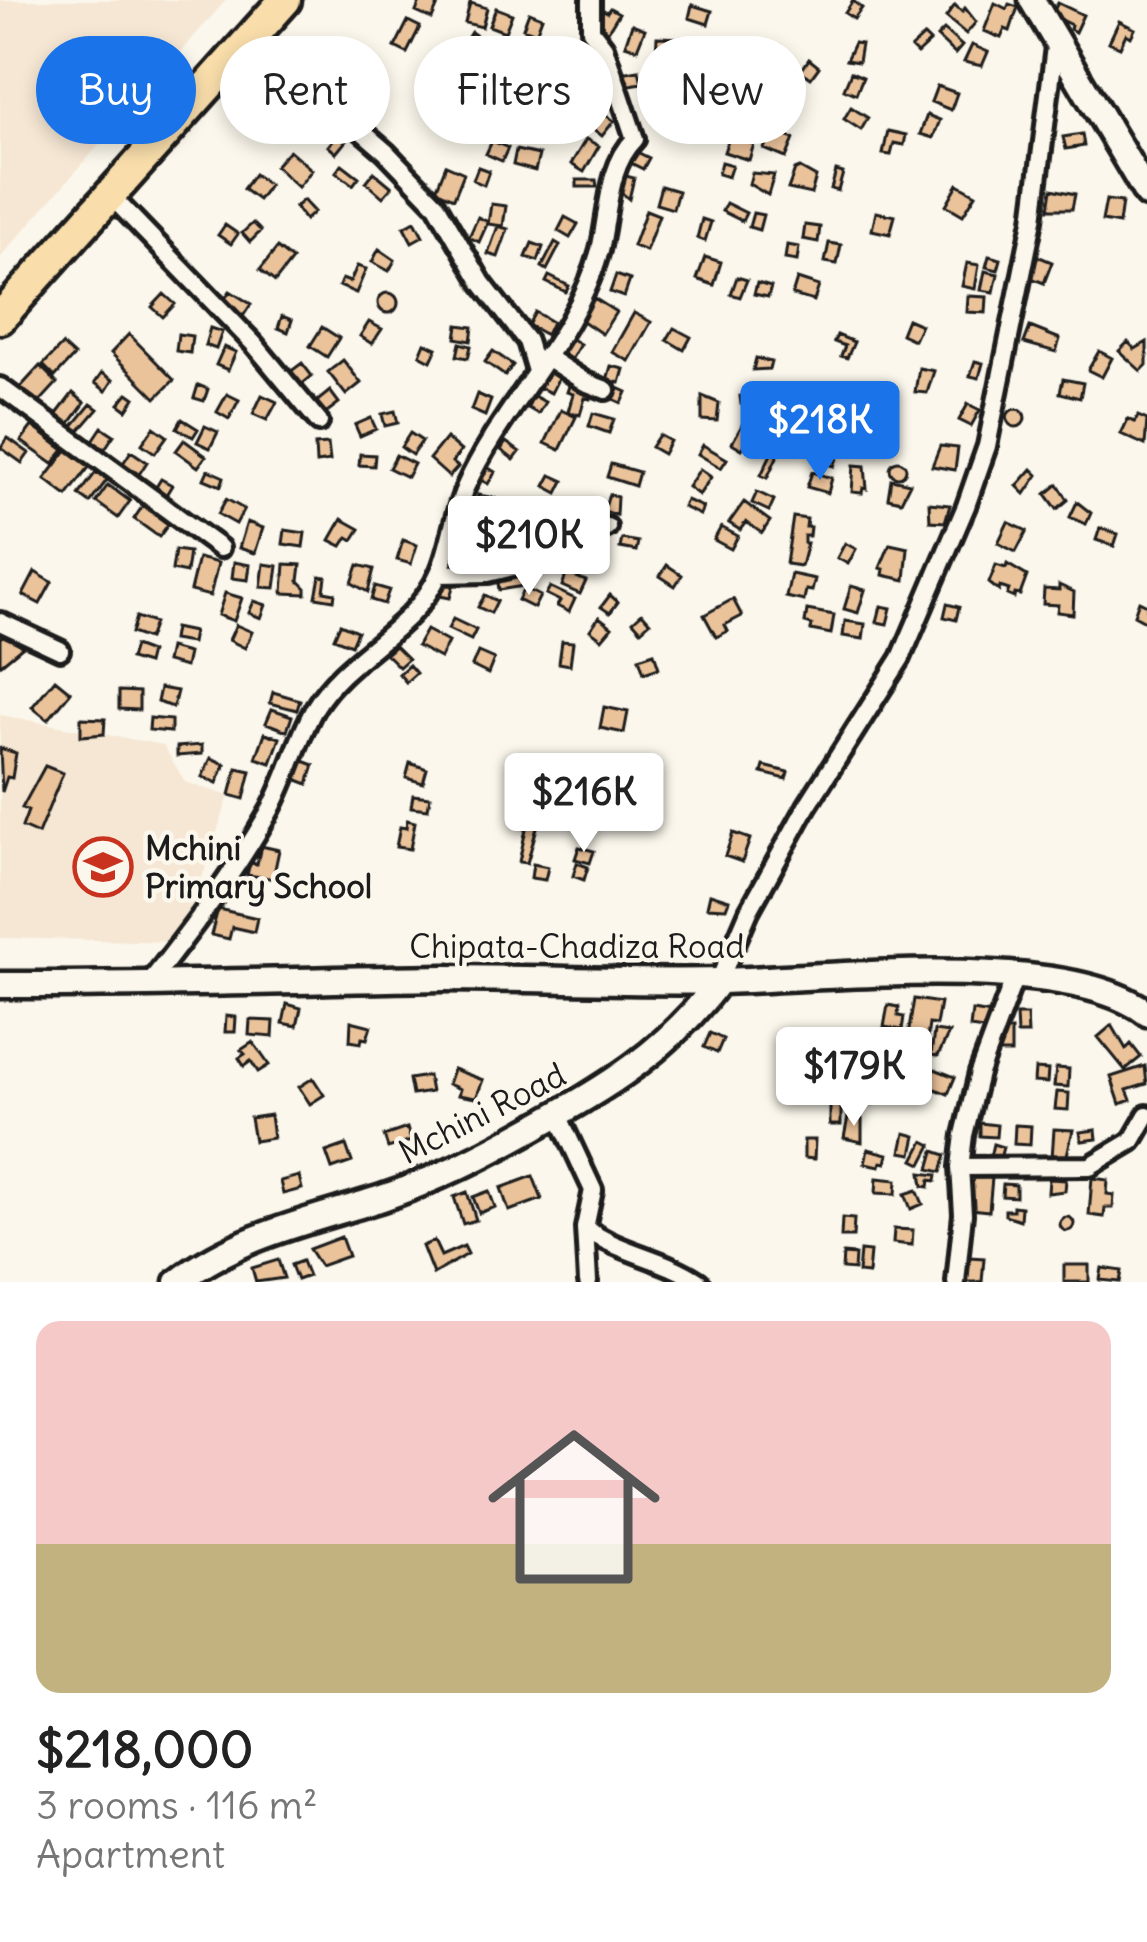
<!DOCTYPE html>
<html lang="en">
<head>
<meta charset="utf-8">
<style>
  :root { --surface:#fff; --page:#f6f6f6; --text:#222; --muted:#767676; --accent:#1a73e8 }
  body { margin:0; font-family:Delius,sans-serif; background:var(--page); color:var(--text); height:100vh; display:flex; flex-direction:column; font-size:45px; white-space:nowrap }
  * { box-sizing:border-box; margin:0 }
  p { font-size:39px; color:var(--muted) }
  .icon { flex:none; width:66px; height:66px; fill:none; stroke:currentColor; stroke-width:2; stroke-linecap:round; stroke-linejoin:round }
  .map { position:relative; height:1282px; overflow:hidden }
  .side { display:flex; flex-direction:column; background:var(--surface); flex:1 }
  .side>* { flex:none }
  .hud { position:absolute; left:36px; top:36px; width:1077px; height:108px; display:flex; gap:24px }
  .price { position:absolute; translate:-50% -102px; padding:0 27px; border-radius:12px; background:#fff; color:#222; font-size:39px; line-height:78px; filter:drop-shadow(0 3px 6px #0008) }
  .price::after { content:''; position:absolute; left:50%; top:72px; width:36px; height:27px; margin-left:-18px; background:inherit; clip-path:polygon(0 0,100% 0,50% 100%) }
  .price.active { background:var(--accent); color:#fff }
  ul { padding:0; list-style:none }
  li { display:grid; align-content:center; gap:24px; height:636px; padding:0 36px }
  li span { display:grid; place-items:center; height:372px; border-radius:24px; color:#555 }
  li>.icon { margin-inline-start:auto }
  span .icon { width:216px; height:216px; fill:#fffc; stroke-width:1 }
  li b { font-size:51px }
  .tag { padding:0 42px; border-radius:54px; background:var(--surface); box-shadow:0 6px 18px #0003; font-size:42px; line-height:108px }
  .tag.active { background:var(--accent); color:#fff }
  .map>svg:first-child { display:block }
  .built { fill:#f6e7d4 }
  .building { fill:#ebc39b; stroke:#1c1c1c; stroke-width:3 }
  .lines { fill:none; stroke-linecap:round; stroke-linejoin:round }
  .street-casing { stroke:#1c1c1c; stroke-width:26 }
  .secondary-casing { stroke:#1c1c1c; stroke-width:33 }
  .highway-casing { stroke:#1c1c1c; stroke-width:39 }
  .street { stroke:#fbf7ec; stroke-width:16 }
  .secondary { stroke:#fbf7ec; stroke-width:24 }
  .highway { stroke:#f9deab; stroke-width:30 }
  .labels { text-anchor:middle; stroke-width:9; stroke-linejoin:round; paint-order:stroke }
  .poi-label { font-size:33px; font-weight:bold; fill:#1c1c1c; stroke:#fbf7ec; text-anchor:start }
  .street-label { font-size:33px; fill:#1c1c1c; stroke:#fbf7ec }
</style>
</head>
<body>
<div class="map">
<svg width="1147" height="1282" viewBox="0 0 1147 1282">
  <rect width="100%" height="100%" fill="#fbf7ec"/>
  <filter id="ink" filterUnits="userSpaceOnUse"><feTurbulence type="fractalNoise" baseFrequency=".00833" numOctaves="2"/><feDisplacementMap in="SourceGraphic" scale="24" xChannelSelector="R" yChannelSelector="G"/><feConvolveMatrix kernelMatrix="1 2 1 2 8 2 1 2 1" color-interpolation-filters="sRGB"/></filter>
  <g filter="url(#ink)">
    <path class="built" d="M0,0H226L0,258Z
      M0,715L163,745L185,782L229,796L181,942L0,938Z"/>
    <path class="building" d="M421,0H440L432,19L416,12Z
      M853,1L862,8L854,19L845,13Z
      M470,3L487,8L482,27L465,23Z
      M995,3L1007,9L1009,4L1018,7L1010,31L1005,29L1001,38L984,31Z
      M1058,3L1083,15L1075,32L1070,29L1071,25L1051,15Z
      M692,5L712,11L708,24L689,18Z
      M955,5L962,12L965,8L976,22L966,34L946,17Z
      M496,8L512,14L505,32L489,26Z
      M610,8L619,13L606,34L592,24L602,9L607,12Z
      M529,12L542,17L536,33L523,28Z
      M408,21L420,27L407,53L395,47Z
      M1119,21L1135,29L1131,37L1126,34L1120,47L1109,42Z
      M632,24L645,29L637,49L625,45Z
      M944,30L962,46L955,54L937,37Z
      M471,32L484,41L473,58L460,49Z
      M924,36L930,42L917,54L911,48Z
      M657,37L685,38L684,55L656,54Z
      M736,39L751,44L748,55L733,51Z
      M769,43L780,46L776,59L765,55Z
      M854,43L861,44L858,62L846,60Z
      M972,45L988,52L982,66L964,62Z
      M308,51L330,63L320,82L312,78L309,83L294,76Z
      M518,51L533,57L531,64L515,58Z
      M356,58L371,67L360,87L344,78Z
      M809,59L819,67L811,78L801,71Z
      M667,64L669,77L652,81L649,67Z
      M639,70L642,83L624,86L621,73Z
      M485,72L496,81L485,95L474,86Z
      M851,72L863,77L856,94L844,89Z
      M451,77L467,87L455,107L439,97Z
      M707,78L735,89L729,106L701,95Z
      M937,86L957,93L951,110L931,102Z
      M682,89L696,93L691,111L677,107Z
      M359,98L375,104L370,115L354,109Z
      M440,106L456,113L449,128L434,120Z
      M573,106L582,113L572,126L563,119Z
      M851,107L868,118L861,130L844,119Z
      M503,110L516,115L508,138L495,133Z
      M605,114L614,121L602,136L593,129Z
      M927,115L940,120L933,138L920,134Z
      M772,130L794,139L786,158L764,149Z
      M888,131L906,135L904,145L894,143L891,155L883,154Z
      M338,134L346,141L336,153L328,146Z
      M1082,134L1084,146L1066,149L1063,137Z
      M729,137L754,144L749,160L724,152Z
      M586,139L599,146L584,172L571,164Z
      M492,141L508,148L502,161L486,154Z
      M289,150L312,170L298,187L275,166Z
      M516,150L539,155L535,171L513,165Z
      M637,152L649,158L643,169L631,163Z
      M721,162L732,165L728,177L718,174Z
      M342,164L359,177L353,185L336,172Z
      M446,165L464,173L454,198L436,190Z
      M478,167L489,171L484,185L473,180Z
      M800,168L816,177L811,194L788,189L795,170Z
      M836,171L843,173L838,191L831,189Z
      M374,172L392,187L383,197L366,182Z
      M752,173L774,175L768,195L749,184Z
      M254,174L269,185L258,200L243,189Z
      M622,175L634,178L629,199L618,190Z
      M577,180H596L597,187H577Z
      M958,184L976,194L963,215L946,205Z
      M661,186L678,191L673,209L656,204Z
      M1052,189L1075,194L1072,209H1049Z
      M303,200L314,212L305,220L295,207Z
      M1106,200L1122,202L1119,224L1102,221Z
      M726,203L746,213L742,221L722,211Z
      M491,204L506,206L503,226L488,224Z
      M646,210L659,215L646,251L633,246Z
      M876,212L895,216L890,234L872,230Z
      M753,213L763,215L759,230L749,227Z
      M478,217L488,222L479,242L469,237Z
      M565,217L578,224L570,238L558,231Z
      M702,219L711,222L705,241L697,238Z
      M415,221L423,236L412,242L404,227Z
      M253,223L261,231L250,242L242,233Z
      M225,225L238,234L231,244L218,235Z
      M805,225L820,227L818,242L803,239Z
      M498,226L508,229L498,257L488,254Z
      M555,242L560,245L547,270L542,267Z
      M532,243L543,247L538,261L526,257Z
      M829,243L841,245L837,264L825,262Z
      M787,245L799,247L797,261L785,259Z
      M277,248L292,260L275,282L260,270Z
      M379,249L395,260L389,271L372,262Z
      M1035,255L1052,262L1044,283L1031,278Z
      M989,256L1001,259L998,270L986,267Z
      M705,257L721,262L714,285L697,279Z
      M967,263L979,265L975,289L962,286Z
      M357,266L366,269L356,293L339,286L342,279L350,282Z
      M985,271L998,274L994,292L981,290Z
      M616,275L630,280L624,297L610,292Z
      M549,276L569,286L566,292L546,282Z
      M737,277L747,280L740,297L731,294Z
      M797,279L819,286L814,301L792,295Z
      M757,283L771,287L768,297L754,294Z
      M230,291L251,304L240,321L219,308Z
      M378 303a10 10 0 1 1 20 0a10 10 0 1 1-20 0Z
      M164,294L175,304L163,317L152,307Z
      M968,296L987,297L986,313L967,312Z
      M594,298L616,312L602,334L580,319Z
      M535,312L552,322L546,335L528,325Z
      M634,313L651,322L629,361L612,352Z
      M282,316L292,320L288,332L278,328Z
      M907,319L921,325L914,340L901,334Z
      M369,322L382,329L372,344L360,336Z
      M458,325L473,327L471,341L456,338Z
      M322,327L339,338L327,357L310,346Z
      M1030,327L1060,339L1056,352L1024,343Z
      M210,328L222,332L216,349L205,345Z
      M674,328L691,337L684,350L667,340Z
      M129,334L174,380L156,398L111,353Z
      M178,334L192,336L190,353L176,351Z
      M837,335L854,342L847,358L841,356L845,346L834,342Z
      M568,337L580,344L571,360L558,353Z
      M1128,342L1135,349L1147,342V365L1141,371L1119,351Z
      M425,343L437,348L431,361L420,355Z
      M460,343L471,346L468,358L457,356Z
      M62,345L74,356L55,377L43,365Z
      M224,347L236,352L228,370L216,365Z
      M493,351L513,365L505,376L485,362Z
      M1099,351L1112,358L1102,377L1088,370Z
      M756,358L771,362L769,369L753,370Z
      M343,360L361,383L346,395L328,372Z
      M975,361L983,363L979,378L970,376Z
      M302,363L312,376L300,386L290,372Z
      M542,364L561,373L551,393L532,384Z
      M40,366L57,383L36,406L18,390Z
      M611,366L624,369L620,383L607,380Z
      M919,368L934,371L927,393L915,392Z
      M102,373L113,380L106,391L95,383Z
      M1063,379L1083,383L1080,398L1060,393Z
      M570,383L592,389L590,399L585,398L580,415L568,412L573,394L567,392Z
      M198,385L208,389L204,401L194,398Z
      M612,385L627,392L622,403L607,396Z
      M777,390L781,413L768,416L763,393Z
      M330,391L339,403L323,415L315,403Z
      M73,393L85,403L67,427L54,418Z
      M128,393L135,398L127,410L119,404Z
      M227,394L239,400L229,419L217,412Z
      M477,394L491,400L485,416L471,410Z
      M760,394L761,414L749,415L748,403L741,404L740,396Z
      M262,395L277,402L267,420L253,414Z
      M532,395L545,402L538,414L528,408Z
      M702,396L719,403L717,421L702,420Z
      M91,404L98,409L74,437L68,432Z
      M968,404L980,410L971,426L959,420Z
      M1007 418a9 9 0 1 1 18 0a9 9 0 1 1-18 0Z
      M561,410L576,417L560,450L545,443Z
      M395,411L398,423L385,426L382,414Z
      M593,413L614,419L609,433L589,426Z
      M1138,416L1147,420L1145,445L1121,434L1128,419L1135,422Z
      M371,418L376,429L360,436L355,425Z
      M795,418L804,427L785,448L775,439Z
      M182,419L198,429L193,437L177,428Z
      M848,420L858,425L850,437L851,443L840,439Z
      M742,425L753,432L742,449L732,443Z
      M32,426L64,450L53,464L21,441Z
      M205,426L218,432L210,448L197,442Z
      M102,427L114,435L104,450L92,442Z
      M154,427L167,436L155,453L142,444Z
      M410,433L422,441L412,455L401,447Z
      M659,435L670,441L663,454L651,447Z
      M8,438L29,453L22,463L1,448Z
      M446,438L461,451L452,462L458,467L449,477L429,459Z
      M184,440L206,456L198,467L176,451Z
      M506,442L520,452L514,460L501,450Z
      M328,444L330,461L316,463L315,445Z
      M703,445L727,459L721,468L698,454Z
      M826,446L840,451L834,466L820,461Z
      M940,446L958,448L955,470L932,466Z
      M68,449L90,466L67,496L45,479Z
      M131,451L147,462L136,479L120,468Z
      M772,452L778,455L767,478L761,475Z
      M360,454L375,455L374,466L359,465Z
      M396,455L414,464L407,477L389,468Z
      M890 469a8 8 0 1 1 16 0a8 8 0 1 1-16 0Z
      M611,464L639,472L635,486L607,477Z
      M484,465L495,472L488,484L476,477Z
      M854,465L865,466L867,489L863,488L862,493L852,492Z
      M700,469L711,477L699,495L688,487Z
      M1032,469L1038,475L1025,494L1017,486Z
      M208,470L224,477L221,486L204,479Z
      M96,472L107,480L90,503L79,495Z
      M812,472L832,478L828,493L807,487Z
      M551,475L564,481L558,493L545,486Z
      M161,479L172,485L164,498L153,492Z
      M891,479L910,483L901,501L888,498Z
      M1058,484L1068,500L1057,509L1046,494Z
      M108,485L130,501L118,518L96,502Z
      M757,492L774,500L769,511L752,503Z
      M609,494L617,497L616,515L604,511Z
      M478,495L495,498L493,508L476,505Z
      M226,499L244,509L236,524L218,514Z
      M686,500L703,507L700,515L683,507Z
      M744,502L770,521L762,533L746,522L740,530L729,523Z
      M1077,502L1091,513L1086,524L1070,517Z
      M929,503L950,505L945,522L930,521Z
      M144,504L170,522L159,537L134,519Z
      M551,511L571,512L570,528H560Z
      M793,517L807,519L806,527H810L809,536H804V543H807L801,566L786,564Z
      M342,519L360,529L353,540L348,537L342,546L330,540Z
      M470,521L492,523L490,536L469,533Z
      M542,521L555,526L550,542L533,537Z
      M247,522L263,528L255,553L239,548Z
      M1008,522L1027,531L1016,552L998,543Z
      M721,527L738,536L731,549L714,540Z
      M512,528L523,529L520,552L509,551Z
      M1100,528L1118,534L1114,546L1096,540Z
      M285,530L305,533L303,547L283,544Z
      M622,539L638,542L636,551L620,548Z
      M403,540L417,545L411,564L397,560Z
      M845,543L856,549L848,564L837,558Z
      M890,544L908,548L905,580L883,575L884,569L880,568Z
      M175,550L189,552L186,573L172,570Z
      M577,557L600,558L599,570L577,569Z
      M198,558L218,563L210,596L190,591Z
      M234,562L250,565L248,580L232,578Z
      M264,564L278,566L275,588L261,587Z
      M285,564L301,565L299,581L306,588V594L283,593Z
      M1007,564L1027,576L1020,595L1015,594L1014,598L1007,595L1009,590L1000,587L999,591L989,583L996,565L1006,568Z
      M358,565L374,569L368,592L352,583Z
      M667,565L682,575L675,586L660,576Z
      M35,572L52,582L40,604L23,595Z
      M521,572L523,586L499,590L497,575Z
      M567,573L586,581L580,594L562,586Z
      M791,574L815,579L812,591L806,590L804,601L786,597Z
      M320,576L326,577L324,591L335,593L334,600L316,597Z
      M444,580L454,583L450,598L440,596Z
      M1059,585L1074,592L1073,614L1057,612L1058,605L1043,604L1044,589L1059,590Z
      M375,586L389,590L384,604L371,600Z
      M851,586L865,590L858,613L844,609Z
      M550,587L575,599L569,612L557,606L560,601L546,594Z
      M524,588L540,596L534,608L518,600Z
      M225,593L242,598L234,621L218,615Z
      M485,595L497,601L491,613L478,607Z
      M610,595L618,602L610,613L601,607Z
      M733,599L742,616L725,625L728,631L716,637L704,615Z
      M254,601L266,605L261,618L249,613Z
      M1139,601L1147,605V622L1134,615Z
      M947,604L959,607L956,620L944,617Z
      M881,606L891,608L887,624L877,622Z
      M807,610L834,615L831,634L811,630L812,625L805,623Z
      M642,613L650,622L641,630L633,621Z
      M136,617L154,623L148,639L131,633Z
      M599,617L612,627L602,639L590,630Z
      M453,619L476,630L471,640L448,629Z
      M845,621L865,624L863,639L843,636Z
      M340,624L357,631L351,645L334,638Z
      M236,625L252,632L245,648L229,640Z
      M174,628L193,632L191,643L172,640Z
      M426,630L448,642L440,658L417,646Z
      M8,631L22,647L0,665V638Z
      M562,641L573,642L570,665L559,663Z
      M134,646L150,652L147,664L130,659Z
      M395,646L408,659L399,667L386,654Z
      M169,648L188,653L185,667L166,662Z
      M478,652L494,659L488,674L472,666Z
      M654,653L659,668L644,673L639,658Z
      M409,665L416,673L406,682L399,674Z
      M55,679L71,692L48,720L32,707Z
      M160,688L177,691L173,707L157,702Z
      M119,691L139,692V710L119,709Z
      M273,692L300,700L297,710L270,703Z
      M604,707L628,712L624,733L600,728Z
      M272,709L292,716L287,731L266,723Z
      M81,718L105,719L104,734L81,736Z
      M150,718L171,720V732L149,730Z
      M265,733L280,738L271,763L256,758Z
      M202,745V754L177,756V747Z
      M0,748L16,753L12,778L7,777L2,792Z
      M211,758L225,764L217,783L202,777Z
      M301,760L314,765L308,784L295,779Z
      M410,763L427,769L423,783L406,778Z
      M45,766L63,773L38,834L22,827L28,811L22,808Z
      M583,766L603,772L600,786L591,787L579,779Z
      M764,766L788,772L786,779L762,773Z
      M237,768L251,771L244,799L230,795Z
      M533,791L585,802L583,815L530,804Z
      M631,791L640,794L635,812L625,809Z
      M413,795L430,797L428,809L411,807Z
      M529,815L540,817L527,863L519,862Z
      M407,820L415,822L410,849L396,847L400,827L406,828Z
      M733,833L750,839L742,862L725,856Z
      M261,846L279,850L275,869L279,870L277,879L247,875L250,863L257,864Z
      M579,847L594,851L590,863L575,859Z
      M577,863L588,867L584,880L573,876Z
      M533,864L548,867L545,880L531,878Z
      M710,894L729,900L726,908L707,907Z
      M218,909L257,918L254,932L232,927L229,939L211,935Z
      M914,999L940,1003L936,1025L929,1024L927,1039L908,1036Z
      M287,1004L301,1008L297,1026L283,1023Z
      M888,1005L899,1007L898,1016L904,1017L902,1030L884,1027Z
      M972,1011L992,1014L990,1031L970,1028Z
      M1016,1015H1027L1028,1034H1017Z
      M226,1016L236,1017L235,1032H225Z
      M250,1020L274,1021L273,1037L249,1035Z
      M351,1021L371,1026L367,1039L362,1038L361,1043L350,1041Z
      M1112,1025L1126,1049L1131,1044L1141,1057L1125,1070L1098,1037Z
      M827,1030L846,1033L841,1066L825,1064Z
      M934,1031L949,1033L938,1056L931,1055Z
      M997,1031H1011V1053H997Z
      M710,1033L723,1039L717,1053L704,1047Z
      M878,1037L893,1043L890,1054L874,1049Z
      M253,1042L269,1065L258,1072L251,1061L244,1066L239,1058L245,1054L241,1050Z
      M850,1051L862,1054L858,1072L846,1069Z
      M1145,1066L1147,1084L1127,1090L1131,1100L1120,1104L1111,1077Z
      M932,1068L955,1077L948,1094L925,1085Z
      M1056,1068L1069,1069L1068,1087L1054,1086Z
      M453,1069L483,1080L476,1098L458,1095L460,1089L448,1084Z
      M1035,1069L1048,1070L1047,1083L1034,1082Z
      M428,1076L431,1092L412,1095L409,1079Z
      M313,1078L324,1095L310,1104L299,1087Z
      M866,1080L880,1084L873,1105L859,1100Z
      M894,1086L908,1092L905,1100L891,1094Z
      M1057,1092L1069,1093L1068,1110L1055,1109Z
      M830,1098H841V1125H830Z
      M270,1115L273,1138L254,1141L250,1118Z
      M848,1117L862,1119V1142L844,1138Z
      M980,1123L997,1125L996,1137L980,1136Z
      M1015,1125L1031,1126L1030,1145L1014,1144Z
      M407,1128L411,1141L388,1148L384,1136Z
      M1054,1129L1073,1130L1066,1159L1052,1158Z
      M1096,1130L1097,1139L1082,1141L1080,1132Z
      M905,1133L916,1136L912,1154L901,1152Z
      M804,1140H815L814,1159L804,1158Z
      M924,1141L932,1145L922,1164L914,1160Z
      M993,1144L1003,1147L1000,1159L990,1157Z
      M346,1145L352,1162L332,1169L326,1152Z
      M868,1149L888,1154L886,1163L881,1162L880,1166L865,1163Z
      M934,1151L946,1155L941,1172L929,1169Z
      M921,1173L937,1175L936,1181L930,1180L929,1187L923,1186Z
      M299,1176L302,1189L283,1194L280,1181Z
      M533,1176L542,1199L509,1211L501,1188Z
      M965,1176L992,1178L989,1211L969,1209L971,1193H964Z
      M877,1178L897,1180L896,1194L876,1193Z
      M1092,1178L1108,1180L1107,1194L1114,1195L1113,1208H1105L1104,1217L1089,1215Z
      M1049,1179L1066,1180L1065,1191L1048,1193Z
      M1003,1184L1016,1185V1197L1002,1196Z
      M917,1190L923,1204L911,1209L905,1194Z
      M489,1191L495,1207L479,1213L473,1197Z
      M467,1192L476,1220L463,1224L454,1197Z
      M1013,1206L1021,1207L1020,1220L1005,1215V1210H1013Z
      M1060 1224a7 7 0 1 1 14 0a7 7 0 1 1-14 0Z
      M842,1218L854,1219L853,1237H841Z
      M894,1229L913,1230L912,1245L893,1243Z
      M341,1237L348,1256L320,1266L309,1249Z
      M434,1241L441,1256L464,1246L468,1254L433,1274L422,1246Z
      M860,1251L870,1252L868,1274L858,1273Z
      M843,1254L855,1255L854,1270L842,1269Z
      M969,1257L984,1258L982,1282H967Z
      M278,1260L284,1278L256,1282L252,1268Z
      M302,1261L308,1276L297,1280L291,1265Z
      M1064,1265H1089V1282H1064Z
      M1102,1268L1122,1271L1120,1282L1100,1280Z"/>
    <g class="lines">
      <g class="street-casing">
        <path id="street" d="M225,65L294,85L336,109L386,152L436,204L482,283L527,341L536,371
          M110,195L254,344L319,422
          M545,356L585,382L606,390
          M0,387L220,548
          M439,574L488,573L533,562L607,527
          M0,622L60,650
          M719,981L749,911L807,806L901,658L966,506L987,446L1033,220L1056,39
          M148,985C191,930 233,875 268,814C288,780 296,740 316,706C348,654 414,631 439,573C451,546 453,514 466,486C502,406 577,336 600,250C609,213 607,167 635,139L604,47L591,30V0
          M558,1115L593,1190L585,1228L588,1282
          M960,1167L1090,1166L1132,1141L1147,1115
          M585,1228C621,1254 662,1257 699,1282
          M956,1282L963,1214L960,1167L964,1135L979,1073L1015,976"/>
      </g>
      <g class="secondary-casing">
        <path id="secondary" d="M1032,0L1147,194
          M0,985C149,986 297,980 445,978C536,978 627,983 718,981C821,979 1066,950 1147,1013
          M178,1282C239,1235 311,1221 382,1198C436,1180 483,1156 533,1128C608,1086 667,1052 719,981"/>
      </g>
      <g class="highway-casing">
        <path id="highway" d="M0,318L285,0"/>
      </g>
      <use href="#street" class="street"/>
      <use href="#secondary" class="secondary"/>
      <use href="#highway" class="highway"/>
    </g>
  </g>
  <defs>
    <g id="school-ring" transform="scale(3)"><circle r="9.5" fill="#fbf7ec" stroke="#c8321e" stroke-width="1.5"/><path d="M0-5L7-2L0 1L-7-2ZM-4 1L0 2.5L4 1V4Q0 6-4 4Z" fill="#c8321e"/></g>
  </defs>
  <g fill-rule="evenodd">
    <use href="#school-ring" x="103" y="867"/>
  </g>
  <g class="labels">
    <g class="poi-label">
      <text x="145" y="860">Mchini<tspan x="145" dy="38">Primary School</tspan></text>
    </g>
    <g class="street-label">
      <text x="577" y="958">Chipata-Chadiza Road</text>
      <text transform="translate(482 1113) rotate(-27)" y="12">Mchini Road</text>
    </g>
  </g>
</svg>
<b class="price active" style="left:820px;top:483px">$218K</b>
<b class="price" style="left:529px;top:598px">$210K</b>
<b class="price" style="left:584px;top:855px">$216K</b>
<b class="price" style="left:854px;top:1129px">$179K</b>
<div class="hud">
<a class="tag active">Buy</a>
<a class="tag">Rent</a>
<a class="tag">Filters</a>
<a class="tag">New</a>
</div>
</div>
<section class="side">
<ul>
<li><span style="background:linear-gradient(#f6c9c9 60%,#c2b280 0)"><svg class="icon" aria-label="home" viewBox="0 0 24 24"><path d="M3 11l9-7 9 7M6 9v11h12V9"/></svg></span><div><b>$218,000</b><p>3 rooms · 116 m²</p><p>Apartment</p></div></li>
</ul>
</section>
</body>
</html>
